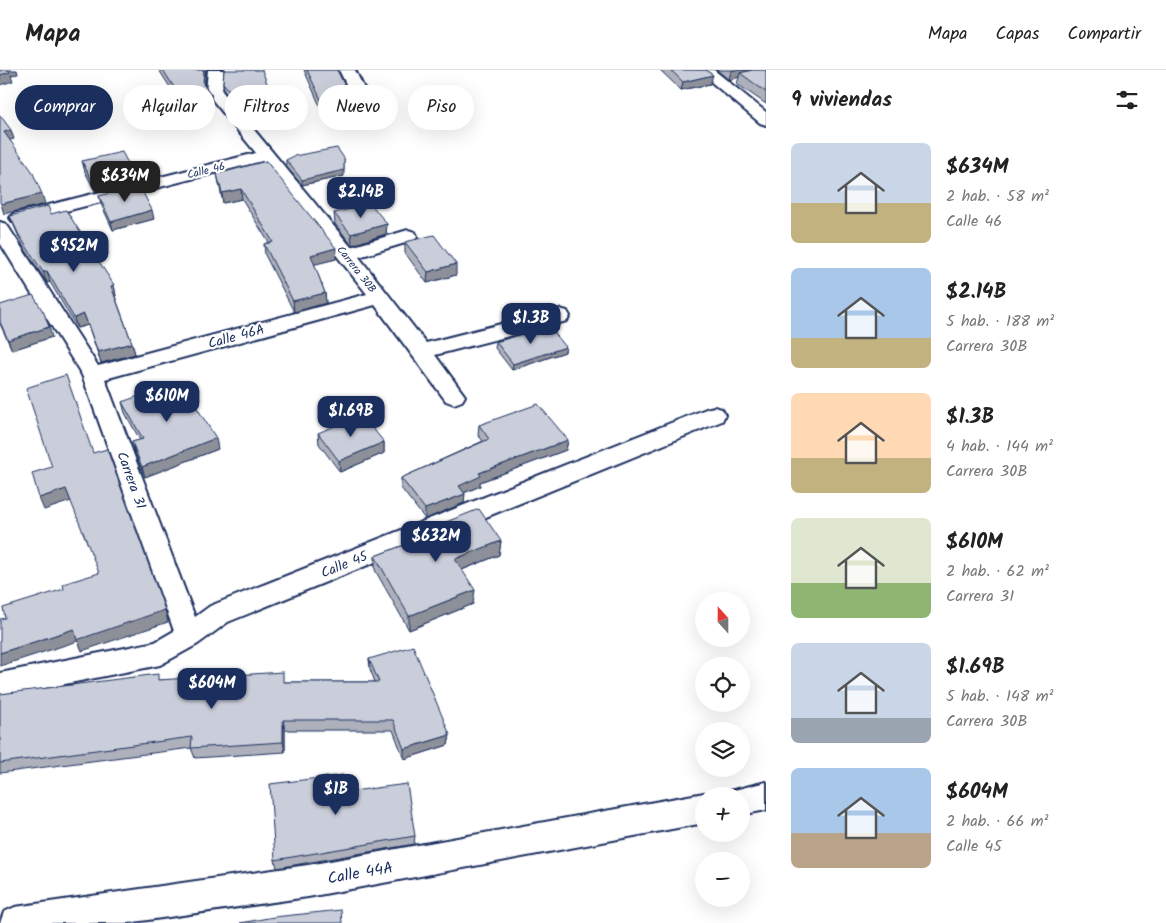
<!DOCTYPE html>
<html lang="es">
<head>
<meta charset="utf-8">
<style>
  :root { --surface:#fff; --page:#f2f2f2; --text:#222; --muted:#767676; --line:#e0e0e0; --accent:#1b2f5e }
  body { margin:0; font-family:Kalam,sans-serif; background:var(--page); color:var(--text); height:100vh; display:flex; flex-direction:column; font-size:19px; white-space:nowrap }
  * { box-sizing:border-box; margin:0 }
  p { font-size:16px; color:var(--muted) }
  .icon { flex:none; width:28px; height:28px; fill:none; stroke:currentColor; stroke-width:2; stroke-linecap:round; stroke-linejoin:round }
  .map { position:relative; flex:1; overflow:hidden }
  .panel { display:flex; flex-direction:column; background:var(--surface); width:400px }
  .panel>* { flex:none }
  .top-card { position:absolute; left:15px; top:15px; width:475px; height:45px; display:flex; gap:10px }
  .needle { width:32px; rotate:339deg }
  .controls { position:absolute; left:695px; top:522px; display:grid; gap:10px }
  .controls a { display:grid; place-items:center; width:55px; height:55px; border-radius:50%; background:var(--surface); box-shadow:0 5px 20px #0002; font-size:25px }
  .price { position:absolute; translate:-50% -42px; padding:0 11px; border-radius:10px; background:var(--accent); color:#fff; font-size:16px; line-height:32px; filter:drop-shadow(0 1px 2px #0008) }
  .price::after { content:''; position:absolute; left:50%; top:30px; width:15px; height:11px; margin-left:-8px; background:inherit; clip-path:polygon(0 0,100% 0,50% 100%) }
  .price.active { background:#222; color:#fff }
  ul { padding:0; list-style:none }
  li { display:flex; align-items:center; gap:15px; height:125px; padding:0 25px }
  li span { display:grid; place-items:center; flex:none; width:140px; height:100px; border-radius:8px; color:#555 }
  li>.icon { margin-inline-start:auto }
  span .icon { width:60px; height:60px; fill:#fffc; stroke-width:1 }
  li b { font-size:21px }
  h2 { display:flex; justify-content:space-between; align-items:center; height:60px; padding:0 25px; font-size:21px }
  .pill { padding:0 18px; border-radius:22px; background:var(--surface); box-shadow:0 5px 20px #0002; font-size:18px; line-height:45px }
  .pill.active { background:var(--accent); color:#fff }
  header { display:flex; align-items:center; gap:30px; box-sizing:border-box; height:70px; padding:0 25px; background:var(--surface); border-bottom:1px solid var(--line) }
  header strong { font-size:24px }
  nav { display:flex; gap:28px; margin-inline-start:auto; font-size:18px }
  main { display:flex; flex:1; min-height:0 }
  .map>svg:first-child { display:block }
  .lines { fill:none; stroke-linecap:round; stroke-linejoin:round }
  .minor-casing { stroke:#1b2f5e; stroke-width:4 }
  .minor { fill:#fff; fill-rule:evenodd }
  .wall { fill:#aeb1bb; stroke:#1b2f5e }
  .shaded-wall { fill:#8d9099; stroke:#1b2f5e }
  .building { fill:#caceda; stroke:#1b2f5e }
  .labels { text-anchor:middle; stroke-width:4.5; stroke-linejoin:round; paint-order:stroke }
  .far-street-label { font-size:11px; fill:#1b2f5e; stroke:#fff }
  .street-label { font-size:14px; fill:#1b2f5e; stroke:#fff }
  .near-street-label { font-size:16px; fill:#1b2f5e; stroke:#fff }
</style>
</head>
<body>
<header>
<strong>Mapa</strong>
<nav><a>Mapa</a><a>Capas</a><a>Compartir</a></nav>
</header>
<main>
<div class="map">
<svg width="766" height="853" viewBox="0 0 766 853">
  <rect width="100%" height="100%" fill="#fff"/>
  <filter id="ink" filterUnits="userSpaceOnUse"><feTurbulence type="fractalNoise" baseFrequency=".02" numOctaves="2"/><feDisplacementMap in="SourceGraphic" scale="10" xChannelSelector="R" yChannelSelector="G"/><feConvolveMatrix kernelMatrix="1 2 1 2 8 2 1 2 1" color-interpolation-filters="sRGB"/></filter>
  <g filter="url(#ink)">
    <g class="lines">
      <g class="minor-casing">
        <path id="minor" d="M208,0H224L222,21L351,177L408,160L415,162L417,166L415,170L359,187L426,273L560,239L567,241L570,246L567,251L435,285L465,326L462,331L454,334L446,331L375,235L105,309L195,547L210,536L706,339L714,337L722,339L725,345L722,351L228,552L198,574L160,595L0,627V603L155,572L174,561L82,305L0,173V152L6,154L9,158L98,296L367,224L262,91L19,153L13,152L10,148L13,144L256,83L206,22Z
          M339,0H355L381,53L379,56H367Z
          M697,0H714L766,42V55L760,53Z
          M766,712V740L741,745V726H728L730,721Z
          M704,723L711,726H704V753L308,827L127,853H0L4,842L15,837L308,795Z"/>
      </g>
      <use href="#minor" class="minor"/>
    </g>
    <path class="wall" d="M159,0H206L205,16L211,24L212,32L184,39Z
      M224,0L278,43L279,51L252,54L245,46L238,26L230,28L224,20L223,13Z
      M304,0H337L353,32L354,41L324,45Z
      M660,0H706L710,14L681,20Z
      M717,0H766V34L737,14L739,7L729,10Z
      M286,90L344,106L302,115L286,96Z
      M82,91L134,112L95,121L85,102Z
      M266,91L336,189L314,194L325,223L326,233L294,242L265,185L264,174L269,173L242,129L223,133L219,114L217,104Z
      M99,126L154,149L113,160L101,134Z
      M334,143L387,154L386,164L352,175L335,154Z
      M51,144L114,215L116,226H115L132,273L135,284L101,293L88,255L77,258L50,212L47,213L23,176L14,156L10,146Z
      M405,172L456,205L427,213L405,183Z
      M0,235L52,267L12,280L0,254Z
      M496,272L565,282L512,300L495,278Z
      M122,332L218,379L145,407L135,383L132,372L140,370L125,343Z
      M479,355L568,370L566,380L480,412V416L464,423V433L425,449L401,418V408L483,371L478,365Z
      M318,363L384,372V383L340,402L319,374Z
      M441,454L501,471L499,485L462,500L473,534L409,560L375,500V486L441,461Z
      M369,589L450,665L448,675L404,689L393,660H285V682L195,688L191,678L0,703V624L160,610L284,612H375L370,599Z
      M345,722L415,766L414,774L277,798L275,790Z"/>
    <path class="shaded-wall" d="M7,0H17L18,4L11,5L13,11L0,15V5Z
      M204,0H206L204,22L203,14Z
      M735,0H756L740,3L739,7L729,10L731,1Z
      M713,5L710,14L681,20L683,12Z
      M238,18V26L230,28L229,20Z
      M211,24L212,32L184,39L183,31Z
      M353,32L354,41L324,45V36Z
      M278,43L279,51L252,54L251,46Z
      M11,60L14,69L7,71L4,62Z
      M344,88V106L302,115V110Z
      M132,101L134,112L95,121L92,111Z
      M241,119L242,129L223,133L222,123Z
      M42,124L45,134L4,144L1,134Z
      M152,140L154,149L113,160L111,152Z
      M387,154L386,164L352,175L351,164Z
      M336,178V189L312,195L311,185Z
      M456,194V205L427,213L428,202Z
      M47,201L50,212L47,213L43,202Z
      M114,215L116,226L114,227L111,216Z
      M325,223L326,233L294,242L293,231Z
      M84,244L88,255L77,258L74,248Z
      M49,257L52,267L12,280L8,270Z
      M132,273L135,284L101,293L98,282Z
      M566,277L565,282L512,300L513,294Z
      M216,368L218,379L145,407L142,397Z
      M568,370L566,380L480,412V416L459,425V416L479,403Z
      M384,372V383L340,402L339,391Z
      M66,419L71,431L44,440L39,428Z
      M465,424L464,433L425,449V439Z
      M501,471L499,485L454,503L455,489Z
      M475,520L473,534L409,560V546Z
      M165,540L168,552L82,581L78,571L0,596V583L74,559Z
      M283,650L285,660V682L283,672Z
      M450,665L448,675L404,689V679Z"/>
    <path class="building" d="M0,0H8L10,2L0,5Z
      M163,0H204L203,14L211,24L183,31Z
      M224,0H262L278,43L251,46L244,38L238,18L229,20L223,13Z
      M307,0H337L353,32L324,36Z
      M671,0H706L713,5L683,12Z
      M752,0H766V22L740,3Z
      M0,45L11,60L4,62L32,101L42,124L1,134L0,132Z
      M337,78L344,88V100L302,110L286,90L294,86Z
      M122,82L132,101L92,111L82,91Z
      M266,91L336,178L311,185L325,223L293,231L264,174L273,172L241,119L222,123L217,104Z
      M139,115L152,140L111,152L99,126Z
      M371,134L387,154L351,164L334,143Z
      M48,136L51,144L66,140L114,215L111,216L132,273L98,282L84,244L74,248L47,201L43,202L19,165L10,146Z
      M434,165L456,194L428,202L405,172Z
      M33,225L44,243L49,257L8,270L0,252V235Z
      M549,256L566,277L513,294L496,272Z
      M66,305L93,383L107,379L165,540L77,570L74,559L0,583V549L5,548L3,538L64,519L63,514L99,503L66,419L39,428L32,403L52,397L26,318Z
      M180,311L216,368L142,397L132,372L143,369L122,332Z
      M538,334L568,370L479,403L481,406L459,416L465,424L425,439L401,408L489,369L479,355Z
      M362,345L384,372L339,391L318,363Z
      M479,439L501,471L455,489L475,520L409,546L375,486L446,459L441,454Z
      M413,576L450,665L404,679L393,650H283V672L191,678L192,667L0,693V624L158,604V610L283,602V612H379L369,589Z
      M343,705L345,722L407,714L415,766L275,790L270,714Z
      M341,840L342,853H240L274,847Z"/>
  </g>
  <g class="labels">
    <g class="far-street-label">
      <text transform="translate(206 100) rotate(-14)" y="4">Calle 46</text>
      <text transform="translate(357 199) rotate(52)" y="4">Carrera 30B</text>
    </g>
    <g class="street-label">
      <text transform="translate(236 266) rotate(-15)" y="5">Calle 46A</text>
      <text transform="translate(132 410) rotate(70)" y="5">Carrera 31</text>
      <text transform="translate(344 494) rotate(-22)" y="5">Calle 45</text>
    </g>
    <g class="near-street-label">
      <text transform="translate(360 802) rotate(-10)" y="6">Calle 44A</text>
    </g>
  </g>
</svg>
<div class="controls">
<a><svg class="needle" viewBox="-14 -14 28 28"><path d="M0-13l5 13h-10z" fill="#e53935"/><path d="M0 13l5-13h-10z" fill="#767676"/></svg></a>
<a><svg class="icon" aria-label="locate" viewBox="0 0 24 24"><circle cx="12" cy="12" r="6"/><path d="M12 2v4M12 18v4M2 12h4M18 12h4"/></svg></a>
<a><svg class="icon" aria-label="layers" viewBox="0 0 24 24"><path d="M12 4l9 5-9 5-9-5zM3 14l9 5 9-5"/></svg></a>
<a>+</a>
<a>−</a>
</div>
<b class="price active" style="left:125px;top:133px">$634M</b>
<b class="price" style="left:361px;top:149px">$2.14B</b>
<b class="price" style="left:74px;top:203px">$952M</b>
<b class="price" style="left:531px;top:275px">$1.3B</b>
<b class="price" style="left:167px;top:353px">$610M</b>
<b class="price" style="left:351px;top:368px">$1.69B</b>
<b class="price" style="left:436px;top:493px">$632M</b>
<b class="price" style="left:212px;top:640px">$604M</b>
<b class="price" style="left:336px;top:746px">$1B</b>
<div class="top-card">
<a class="pill active">Comprar</a>
<a class="pill">Alquilar</a>
<a class="pill">Filtros</a>
<a class="pill">Nuevo</a>
<a class="pill">Piso</a>
</div>
</div>
<section class="panel">
<h2>9 viviendas<svg class="icon" aria-label="filters" viewBox="0 0 24 24"><path d="M4 7h16M4 17h16"/><circle cx="9" cy="7" r="2"/><circle cx="15" cy="17" r="2"/></svg></h2>
<ul>
<li><span style="background:linear-gradient(#c9d6e8 60%,#c2b280 0)"><svg class="icon" aria-label="home" viewBox="0 0 24 24"><path d="M3 11l9-7 9 7M6 9v11h12V9"/></svg></span><div><b>$634M</b><p>2 hab. · 58 m²</p><p>Calle 46</p></div></li>
<li><span style="background:linear-gradient(#a9c7e8 70%,#c2b280 0)"><svg class="icon" aria-label="home" viewBox="0 0 24 24"><path d="M3 11l9-7 9 7M6 9v11h12V9"/></svg></span><div><b>$2.14B</b><p>5 hab. · 188 m²</p><p>Carrera 30B</p></div></li>
<li><span style="background:linear-gradient(#ffd9b3 65%,#c2b280 0)"><svg class="icon" aria-label="home" viewBox="0 0 24 24"><path d="M3 11l9-7 9 7M6 9v11h12V9"/></svg></span><div><b>$1.3B</b><p>4 hab. · 144 m²</p><p>Carrera 30B</p></div></li>
<li><span style="background:linear-gradient(#dfe7d0 65%,#8fb573 0)"><svg class="icon" aria-label="home" viewBox="0 0 24 24"><path d="M3 11l9-7 9 7M6 9v11h12V9"/></svg></span><div><b>$610M</b><p>2 hab. · 62 m²</p><p>Carrera 31</p></div></li>
<li><span style="background:linear-gradient(#c9d6e8 75%,#9aa5b1 0)"><svg class="icon" aria-label="home" viewBox="0 0 24 24"><path d="M3 11l9-7 9 7M6 9v11h12V9"/></svg></span><div><b>$1.69B</b><p>5 hab. · 148 m²</p><p>Carrera 30B</p></div></li>
<li><span style="background:linear-gradient(#a9c7e8 65%,#b9a48a 0)"><svg class="icon" aria-label="home" viewBox="0 0 24 24"><path d="M3 11l9-7 9 7M6 9v11h12V9"/></svg></span><div><b>$604M</b><p>2 hab. · 66 m²</p><p>Calle 45</p></div></li>
</ul>
</section>
</main>
</body>
</html>
